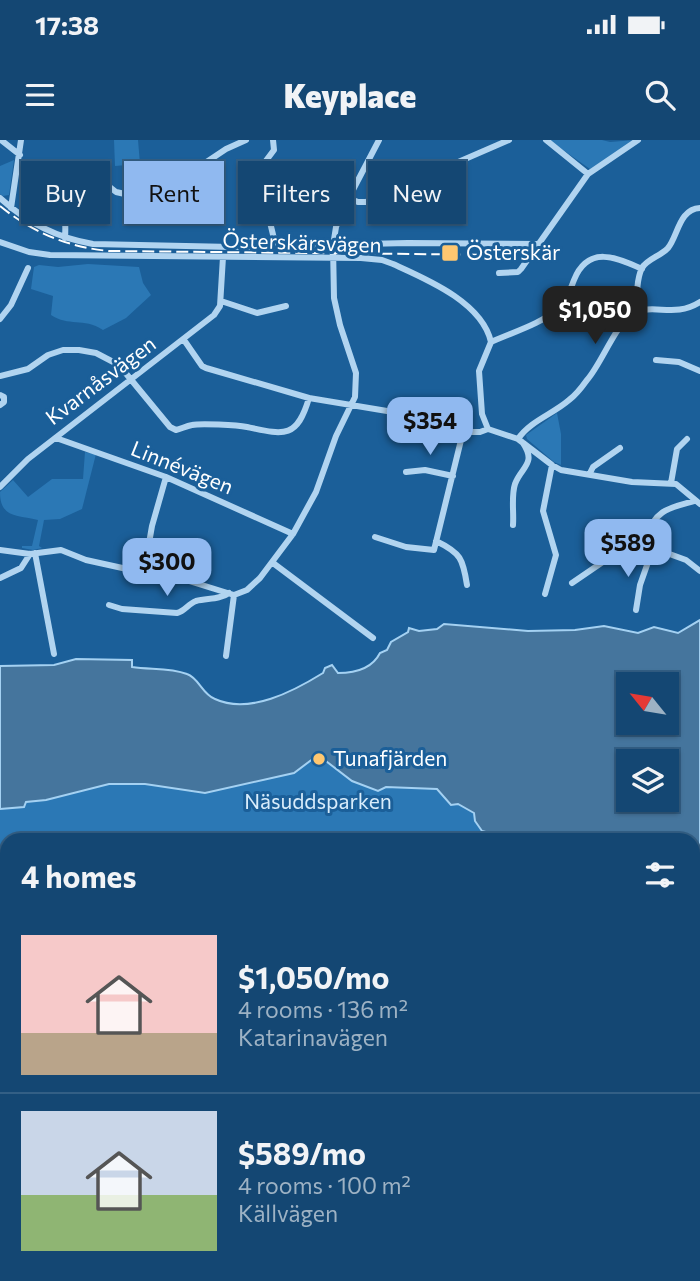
<!DOCTYPE html>
<html lang="en">
<head>
<meta charset="utf-8">
<style>
  :root { --surface:#144773; --page:#21517b; --text:#f1f3f6; --muted:#9db2c4; --line:#335f85; --accent:#90b9f0 }
  body { margin:0; font-family:Commissioner,sans-serif; background:var(--page); color:var(--text); height:100vh; display:flex; flex-direction:column; font-size:26px; white-space:nowrap }
  * { box-sizing:border-box; margin:0 }
  p { font-size:23px; color:var(--muted) }
  .icon { flex:none; width:38px; height:38px; fill:none; stroke:currentColor; stroke-width:2; stroke-linecap:round; stroke-linejoin:round }
  .map { position:relative; flex:1; overflow:hidden }
  .side { position:absolute; left:0px; top:693px; width:700px; height:448px; display:flex; flex-direction:column; background:var(--surface); border-radius:21px 21px 0 0; box-shadow:0 2px 5px #0004,0 0 0 2px var(--line) }
  .side>* { flex:none }
  .guide { position:absolute; left:21px; top:21px; width:658px; height:63px; display:flex; gap:14px }
  .needle { width:46px; rotate:300deg }
  .buttons { position:absolute; left:616px; top:532px; display:grid; gap:14px }
  .buttons a { display:grid; place-items:center; width:63px; height:63px; border-radius:0px; background:var(--surface); box-shadow:0 2px 5px #0004,0 0 0 2px var(--line); font-size:35px }
  .price { position:absolute; translate:-50% -60px; padding:0 16px; border-radius:14px; background:var(--accent); color:#111; font-size:23px; line-height:46px; filter:drop-shadow(0 2px 4px #0008) }
  .price::after { content:''; position:absolute; left:50%; top:42px; width:21px; height:16px; margin-left:-10px; background:inherit; clip-path:polygon(0 0,100% 0,50% 100%) }
  .price.on { background:#222; color:#fff }
  ul { padding:0; list-style:none }
  li { display:flex; align-items:center; gap:21px; height:175px; padding:0 21px }
  li+li { border-top:2px solid var(--line) }
  li span { display:grid; place-items:center; flex:none; width:196px; height:140px; border-radius:0px; color:#555 }
  li>.icon { margin-inline-start:auto }
  span .icon { width:84px; height:84px; fill:#fffc; stroke-width:1 }
  li b { font-size:30px }
  h2 { display:flex; justify-content:space-between; align-items:center; height:84px; padding:0 21px; font-size:30px }
  .tag { padding:0 24px; border-radius:0px; background:var(--surface); box-shadow:0 2px 5px #0004,0 0 0 2px var(--line); font-size:24px; line-height:63px }
  .tag.on { background:var(--accent); color:#111 }
  .status { display:flex; justify-content:space-between; align-items:center; height:49px; padding:0 35px; background:var(--surface); direction:ltr }
  .status svg { height:19px; fill:currentColor }
  header { display:flex; justify-content:space-between; align-items:center; height:91px; padding:0 21px; background:var(--surface); font-size:32px; font-weight:800 }
  .map>svg:first-child { display:block }
  .green { fill:#2b78b5; fill-rule:evenodd }
  .water { fill:#45759d; stroke:#a4d1f2; stroke-width:2; fill-rule:evenodd }
  .lines { fill:none; stroke-linecap:round; stroke-linejoin:round }
  .minor { stroke:#b1d4f0; stroke-width:6 }
  .rail { stroke:#fff; stroke-width:2; stroke-dasharray:12 5; stroke-linecap:butt }
  .poi-dot { fill:#ffc770; stroke:#1b5f99; stroke-width:2.5 }
  .labels { text-anchor:middle; stroke-width:6; stroke-linejoin:round; paint-order:stroke }
  .street-label { font-size:21px; fill:#fff; stroke:#1b5f99 }
  .poi-label { font-size:21px; fill:#fff; stroke:#1b5f99; text-anchor:start }
  .park-label { font-size:21px; fill:#d8ecfb; stroke:#1b5f99 }
</style>
</head>
<body>
<div class="status"><b>17:38</b><svg viewBox="0 0 49 12"><path d="M0 12V9h3v3zM5 12V6h3v6zM10 12V3h3v9zM15 12V0h3v12zM26 1h20v11H26zM47 4h2v5h-2z"/></svg></div>
<header><svg class="icon" aria-label="menu" viewBox="0 0 24 24"><path d="M4 6h16M4 12h16M4 18h16"/></svg>Keyplace<svg class="icon" aria-label="search" viewBox="0 0 24 24"><circle cx="10" cy="10" r="6"/><path d="M15 15l6 6"/></svg></header>
<div class="map">
<svg width="700" height="1141" viewBox="0 0 700 1141">
  <rect width="100%" height="100%" fill="#1b5f99"/>
  <path class="green" d="M114,0H138L140,24L115,26Z
    M549,0H602L610,2L635,0L590,29Z
    M14,20L9,55L3,56L0,54V26Z
    M88,124L139,127L143,143L151,155L126,178L103,190C83,177 69,187 51,175L53,156L31,149L34,127L39,125L58,127Z
    M557,273L561,294V325L554,322L527,299L526,295Z
    M85,312L96,314L82,369L60,379L44,380L39,406L42,408L33,410L22,408V406H32L38,380C17,375 0,378 0,352L13,340L28,357L52,339H83Z
    M700,583V955L693,958V700H7V1043L0,1047V669L17,668L14,595L533,594ZM628,621H667V660H628Z
    M700,1095V1141H578L593,1134H693V1096Z"/>
  <path class="water" d="M700,480V707H693V700H653L645,693L585,700H502L501,696L482,691L475,681L474,673L458,664L451,665L437,649L386,647L378,651L352,641L318,615L294,633L205,653L145,644H109L46,660L26,662L24,667L0,669V526L54,525L76,519L132,520V527C150,530 169,527 187,534C199,538 202,554 215,559C249,575 294,551 323,533L325,528L332,525L338,533C356,533 372,529 380,513L387,510L391,502L408,492L409,488L419,491L437,489L444,484L528,491L575,490L604,486L638,493L654,487L678,493ZM667,544V583H628V544ZM667,621V660H628V621Z
    M700,862V1094L693,1096V867L698,866Z
    M7,1049V1134H593L578,1141H0V1053Z"/>
  <g class="lines">
    <path class="minor" d="M1,0L20,15
      M273,0L274,10L262,26L260,41L276,107
      M546,0L588,34
      M0,58C27,83 57,98 93,104L232,107L408,103L538,104
      M348,58L358,62H366L509,0
      M11,68L21,0
      M65,98C67,75 59,52 77,33L91,32L116,52L125,54L161,34L202,25L226,9L246,0
      M0,102L29,112L50,115L361,118L382,120L393,124C426,139 482,162 491,202L479,231L482,274L488,289L518,299L552,325L561,330L632,342L676,344L700,364
      M499,133L518,132L521,129L588,34L638,0
      M221,161L257,173L286,166
      M637,172C637,159 636,140 642,128C647,119 661,116 668,108C678,96 679,69 700,68
      M0,179L11,165L28,128
      M184,200L202,226L206,228L309,258L429,278L463,292H480L488,289
      M491,202C513,192 541,184 559,168C567,161 570,150 574,140C588,105 616,117 642,129
      M656,220L679,222L700,231
      M0,236L28,229L48,215L63,210H79L96,213L119,225L170,287L176,290C181,289 186,286 192,285C200,283 237,285 247,287C284,295 297,299 309,258
      M0,255L4,257V262L0,265
      M56,298L166,337L293,394
      M518,299C530,281 553,274 569,260C576,255 582,247 587,240C602,223 616,183 633,174C654,162 673,179 700,162
      M406,332L425,330L453,336
      M590,333L593,327L620,308
      M671,343L677,309L687,299
      M0,347L28,319L214,175L220,166L223,117
      M513,385C514,372 511,356 515,344C521,327 537,324 523,303
      M375,397L406,407L434,410L463,292
      M436,401C461,413 463,419 467,445
      M653,408L686,420L700,431
      M0,410L30,414L61,410L86,420L136,431L173,436L234,455L247,450L260,438L293,394L316,352L336,296L355,257L356,233L340,185L334,158L333,106L336,87L344,67L379,0
      M35,413L54,514
      M273,423L373,498
      M144,432L152,386L166,337
      M0,438L21,428L30,414
      M572,443L613,415L646,397
      M545,454L556,415L543,371L552,325
      M109,465L122,469L177,473C185,471 188,464 196,461C208,458 219,460 229,453
      M636,470L640,445L653,408L646,397C656,369 669,368 694,361
      M226,516L234,455"/>
    <path class="rail" d="M0,66C32,92 67,107 109,111L513,115"/>
  </g>
  <g class="poi-dot">
    <rect x="441" y="104" width="18" height="18" rx="3.5"/>
    <circle cx="319" cy="619" r="7"/>
  </g>
  <g class="labels">
    <g class="street-label">
      <text transform="translate(302 103) rotate(2)" y="7">Österskärsvägen</text>
      <text transform="translate(101 241) rotate(-37)" y="7">Kvarnåsvägen</text>
      <text transform="translate(182 328) rotate(22)" y="7">Linnévägen</text>
    </g>
    <g class="poi-label">
      <text x="466" y="120">Österskär</text>
      <text x="333" y="626">Tunafjärden</text>
    </g>
    <g class="park-label">
      <text x="318" y="669">Näsuddsparken</text>
    </g>
  </g>
</svg>
<div class="buttons">
<a><svg class="needle" viewBox="-14 -14 28 28"><path d="M0-13l5 13h-10z" fill="#e53935"/><path d="M0 13l5-13h-10z" fill="#9db2c4"/></svg></a>
<a><svg class="icon" aria-label="layers" viewBox="0 0 24 24"><path d="M12 4l9 5-9 5-9-5zM3 14l9 5 9-5"/></svg></a>
</div>
<b class="price on" style="left:595px;top:206px">$1,050</b>
<b class="price" style="left:430px;top:317px">$354</b>
<b class="price" style="left:628px;top:439px">$589</b>
<b class="price" style="left:167px;top:458px">$300</b>
<div class="guide">
<a class="tag">Buy</a>
<a class="tag on">Rent</a>
<a class="tag">Filters</a>
<a class="tag">New</a>
</div>
<section class="side">
<h2>4 homes<svg class="icon" aria-label="filters" viewBox="0 0 24 24"><path d="M4 7h16M4 17h16"/><circle cx="9" cy="7" r="2"/><circle cx="15" cy="17" r="2"/></svg></h2>
<ul>
<li><span style="background:linear-gradient(#f6c9c9 70%,#b9a48a 0)"><svg class="icon" aria-label="home" viewBox="0 0 24 24"><path d="M3 11l9-7 9 7M6 9v11h12V9"/></svg></span><div><b>$1,050/mo</b><p>4 rooms · 136 m²</p><p>Katarinavägen</p></div></li>
<li><span style="background:linear-gradient(#c9d6e8 60%,#8fb573 0)"><svg class="icon" aria-label="home" viewBox="0 0 24 24"><path d="M3 11l9-7 9 7M6 9v11h12V9"/></svg></span><div><b>$589/mo</b><p>4 rooms · 100 m²</p><p>Källvägen</p></div></li>
</ul>
</section>
</div>
</body>
</html>
